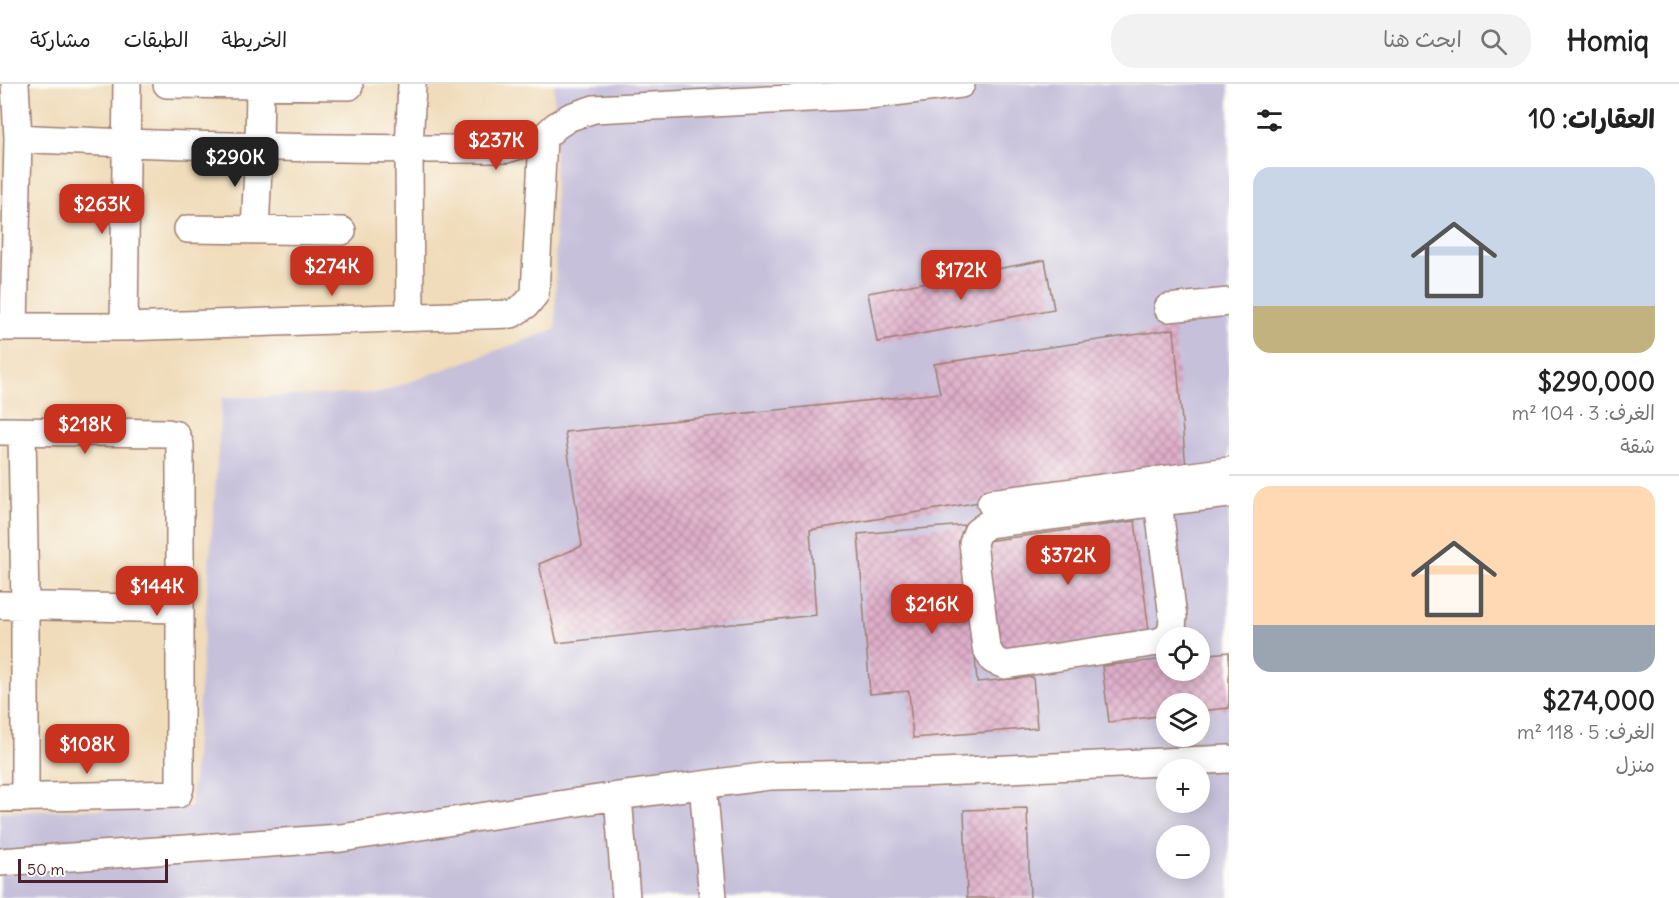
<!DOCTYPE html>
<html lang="ar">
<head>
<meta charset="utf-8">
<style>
  :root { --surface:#fff; --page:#f2f2f2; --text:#222; --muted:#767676; --line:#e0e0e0; --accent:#c8321e }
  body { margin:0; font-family:Delius,"Playpen Sans Arabic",sans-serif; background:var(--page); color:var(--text); direction:rtl; height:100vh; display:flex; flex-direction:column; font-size:22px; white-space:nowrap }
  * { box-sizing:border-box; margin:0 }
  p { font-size:20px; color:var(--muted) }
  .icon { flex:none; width:33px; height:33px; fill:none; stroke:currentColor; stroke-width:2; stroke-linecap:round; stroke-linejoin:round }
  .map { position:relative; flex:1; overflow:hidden; direction:ltr }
  .panel { display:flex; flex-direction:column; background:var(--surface); width:450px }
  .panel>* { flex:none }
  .buttons { position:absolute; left:1156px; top:543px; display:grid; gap:12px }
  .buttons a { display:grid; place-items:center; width:54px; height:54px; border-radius:50%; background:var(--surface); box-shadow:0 3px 15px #0003; font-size:30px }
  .scale { position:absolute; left:18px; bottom:15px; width:150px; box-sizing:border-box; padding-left:6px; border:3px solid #4a1f2b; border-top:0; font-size:16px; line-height:21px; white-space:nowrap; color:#4a1f2b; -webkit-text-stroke:4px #fdfcf7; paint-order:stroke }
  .price { position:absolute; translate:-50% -51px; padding:0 14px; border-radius:12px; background:var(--accent); color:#fff; font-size:20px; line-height:39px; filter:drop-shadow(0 2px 3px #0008) }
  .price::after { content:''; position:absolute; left:50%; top:36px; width:18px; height:14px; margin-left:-9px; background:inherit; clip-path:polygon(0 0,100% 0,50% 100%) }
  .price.active { background:#222; color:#fff }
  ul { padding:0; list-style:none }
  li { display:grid; align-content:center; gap:12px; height:318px; padding:0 24px }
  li+li { border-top:2px solid var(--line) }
  li span { display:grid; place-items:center; height:186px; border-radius:18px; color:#555 }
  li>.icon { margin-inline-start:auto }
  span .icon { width:108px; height:108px; fill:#fffc; stroke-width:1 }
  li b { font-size:26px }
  h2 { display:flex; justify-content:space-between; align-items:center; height:72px; padding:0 24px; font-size:26px }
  header { display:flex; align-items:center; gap:36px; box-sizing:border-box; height:84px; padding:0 30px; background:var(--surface); border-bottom:2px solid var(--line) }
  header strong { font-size:28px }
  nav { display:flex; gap:33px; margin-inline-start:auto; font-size:21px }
  .search { width:420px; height:54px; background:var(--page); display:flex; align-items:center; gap:15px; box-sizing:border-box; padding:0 21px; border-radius:24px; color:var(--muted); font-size:22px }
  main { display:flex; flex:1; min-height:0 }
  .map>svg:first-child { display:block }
  .industrial { fill:#c6c0da; fill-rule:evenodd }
  .building { fill:url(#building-cross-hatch) }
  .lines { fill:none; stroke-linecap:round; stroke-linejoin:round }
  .minor-casing { stroke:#9d7e72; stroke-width:30 }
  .minor { stroke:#fff; stroke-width:27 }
</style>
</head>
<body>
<header>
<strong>Homiq</strong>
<div class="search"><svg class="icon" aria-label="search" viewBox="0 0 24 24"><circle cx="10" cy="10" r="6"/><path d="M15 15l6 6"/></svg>ابحث هنا</div>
<nav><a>الخريطة</a><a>الطبقات</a><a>مشاركة</a></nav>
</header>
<main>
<section class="panel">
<h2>العقارات: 10<svg class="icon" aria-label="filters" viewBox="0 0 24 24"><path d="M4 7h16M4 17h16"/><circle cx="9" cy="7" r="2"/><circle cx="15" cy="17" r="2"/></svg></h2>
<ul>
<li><span style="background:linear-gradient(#c9d6e8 75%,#c2b280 0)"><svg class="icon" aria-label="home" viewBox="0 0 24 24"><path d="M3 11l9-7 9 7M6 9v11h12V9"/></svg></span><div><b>$290,000</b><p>الغرف: 3 · 104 m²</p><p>شقة</p></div></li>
<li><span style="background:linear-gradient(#ffd9b3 75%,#9aa5b1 0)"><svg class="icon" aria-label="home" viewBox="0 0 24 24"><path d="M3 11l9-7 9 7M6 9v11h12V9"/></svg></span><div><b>$274,000</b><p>الغرف: 5 · 118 m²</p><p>منزل</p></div></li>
</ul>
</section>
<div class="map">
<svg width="1229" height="814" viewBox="0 0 1229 814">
  <defs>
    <pattern id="building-cross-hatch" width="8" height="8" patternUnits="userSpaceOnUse" patternTransform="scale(1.5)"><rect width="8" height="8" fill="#dfafca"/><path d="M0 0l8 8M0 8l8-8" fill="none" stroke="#b78ea4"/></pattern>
  </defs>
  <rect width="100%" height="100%" fill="#fdfcf7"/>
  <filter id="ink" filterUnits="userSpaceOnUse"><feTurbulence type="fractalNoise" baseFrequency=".0167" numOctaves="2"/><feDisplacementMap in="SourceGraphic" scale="12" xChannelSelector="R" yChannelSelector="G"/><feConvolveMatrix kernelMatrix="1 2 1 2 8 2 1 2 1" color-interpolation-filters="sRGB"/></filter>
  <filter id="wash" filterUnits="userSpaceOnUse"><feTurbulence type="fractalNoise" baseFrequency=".008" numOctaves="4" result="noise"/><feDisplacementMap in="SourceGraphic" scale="24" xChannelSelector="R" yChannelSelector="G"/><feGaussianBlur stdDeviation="1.35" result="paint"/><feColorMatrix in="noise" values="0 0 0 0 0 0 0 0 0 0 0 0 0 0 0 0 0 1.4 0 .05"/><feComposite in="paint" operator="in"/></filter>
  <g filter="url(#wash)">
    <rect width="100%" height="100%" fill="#f0dcba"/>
    <path class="industrial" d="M554,0H1229V814H0V728L191,723L222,314L379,309L556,245ZM1167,554H1200V586H1167ZM1167,620H1200V652H1167ZM1167,686H1200V718H1167ZM1167,752H1200V784H1167Z"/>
    <g id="blocks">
      <path class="building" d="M1045,176L1054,225L877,258L868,209Z
        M1174,245L1186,384L810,446L816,531L557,559L539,480L582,462L565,348L940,309L934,280Z
        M1135,437L1149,547L1001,568L986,457Z
        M965,441L977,598L1033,593L1037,644L913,654L909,607L870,610L858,450Z
        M1229,568V624L1200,627V620H1167V631L1109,638L1102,582L1167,575V586H1200V571Z
        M1027,724L1030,814H967L964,726Z"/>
    </g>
  </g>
  <g filter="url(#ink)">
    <use href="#blocks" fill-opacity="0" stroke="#9d7e72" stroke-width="1.5"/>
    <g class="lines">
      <g class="minor-casing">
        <path id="minor" d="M167,0L349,2
          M18,54C181,63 343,65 506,65L543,54L556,42L570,33L594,25L868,11L961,0
          M188,145L342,147
          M255,146L259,64L260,1
          M1168,224L1229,218
          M410,233L409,65L412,0
          M0,243H124L512,230L526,221L535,210L543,54
          M14,243L18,54L15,0
          M124,243L127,0
          M0,347L167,349L176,351L180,361V703L178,710L0,714
          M22,348L25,521V714
          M1158,418L1173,533L1172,546L1167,554
          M991,419L1229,387
          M0,521L180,525
          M1167,554L1158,558L1005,581L993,576L986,563L973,459L977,448L988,440L1158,418L1229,410
          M703,701L713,814
          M618,712L626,814
          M0,778L341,754L618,712L770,692L919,689L1229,675"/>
      </g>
      <use href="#minor" class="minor"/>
    </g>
  </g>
</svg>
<div class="buttons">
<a><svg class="icon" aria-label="locate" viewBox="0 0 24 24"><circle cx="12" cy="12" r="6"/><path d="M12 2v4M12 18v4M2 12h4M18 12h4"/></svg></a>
<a><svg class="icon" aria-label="layers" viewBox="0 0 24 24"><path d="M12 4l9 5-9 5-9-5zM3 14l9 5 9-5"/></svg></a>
<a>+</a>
<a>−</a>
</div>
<div class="scale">50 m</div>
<b class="price" style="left:496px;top:87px">$237K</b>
<b class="price active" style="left:235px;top:104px">$290K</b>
<b class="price" style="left:102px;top:151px">$263K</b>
<b class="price" style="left:332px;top:213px">$274K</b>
<b class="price" style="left:961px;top:217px">$172K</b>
<b class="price" style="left:85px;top:371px">$218K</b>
<b class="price" style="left:1068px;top:502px">$372K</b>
<b class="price" style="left:157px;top:533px">$144K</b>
<b class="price" style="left:932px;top:551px">$216K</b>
<b class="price" style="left:87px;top:691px">$108K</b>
</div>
</main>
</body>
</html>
